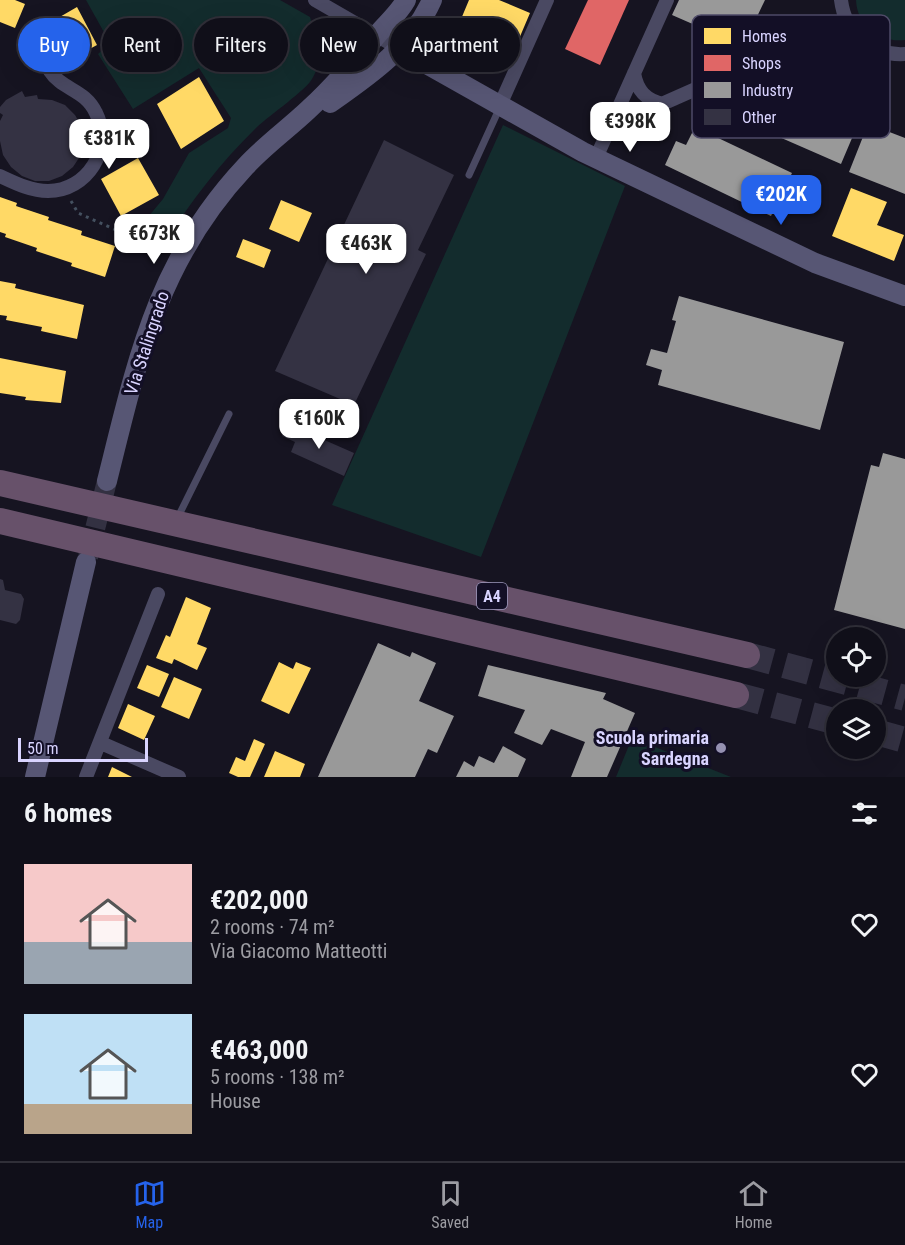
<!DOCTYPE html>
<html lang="en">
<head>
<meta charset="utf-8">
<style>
  :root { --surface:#100f19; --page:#1e1d26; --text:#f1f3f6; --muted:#9c9ca2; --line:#302f38; --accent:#2563eb }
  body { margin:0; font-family:"Roboto Condensed",sans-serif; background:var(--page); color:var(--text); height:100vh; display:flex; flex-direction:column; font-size:22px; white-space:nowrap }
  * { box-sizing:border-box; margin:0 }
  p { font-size:20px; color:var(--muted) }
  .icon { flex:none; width:33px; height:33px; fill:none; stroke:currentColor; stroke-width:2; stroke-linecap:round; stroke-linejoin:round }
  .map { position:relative; height:777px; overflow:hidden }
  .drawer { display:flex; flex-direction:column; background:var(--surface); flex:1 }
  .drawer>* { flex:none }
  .hud { position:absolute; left:18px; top:18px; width:600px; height:54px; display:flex; gap:12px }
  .controls { position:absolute; left:826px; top:627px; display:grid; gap:12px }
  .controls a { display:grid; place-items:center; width:60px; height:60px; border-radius:50%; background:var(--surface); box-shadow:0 6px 24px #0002,0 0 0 2px var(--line); font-size:30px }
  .scale { position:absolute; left:18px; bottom:15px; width:130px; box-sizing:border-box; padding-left:6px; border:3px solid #d9d4ff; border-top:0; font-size:16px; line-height:21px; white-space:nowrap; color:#d9d4ff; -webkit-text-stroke:4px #130f26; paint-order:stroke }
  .price { position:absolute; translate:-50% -51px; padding:0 14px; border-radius:12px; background:#fff; color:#222; font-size:20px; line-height:39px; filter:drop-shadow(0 2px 3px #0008) }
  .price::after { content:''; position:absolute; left:50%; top:36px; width:18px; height:14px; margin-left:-9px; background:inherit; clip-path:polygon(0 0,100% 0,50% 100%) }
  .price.on { background:var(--accent); color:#fff }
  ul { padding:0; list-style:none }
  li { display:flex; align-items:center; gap:18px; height:150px; padding:0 24px }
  li span { display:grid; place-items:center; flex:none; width:168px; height:120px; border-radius:0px; color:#555 }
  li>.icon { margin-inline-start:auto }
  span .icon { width:72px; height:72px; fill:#fffc; stroke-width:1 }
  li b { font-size:26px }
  h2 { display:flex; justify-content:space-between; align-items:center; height:72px; padding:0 24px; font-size:26px }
  .chip { padding:0 21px; border-radius:27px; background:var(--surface); box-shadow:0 6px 24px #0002,0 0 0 2px var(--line); font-size:21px; line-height:54px }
  .chip.on { background:var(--accent); color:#fff }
  .menu { display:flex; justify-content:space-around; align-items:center; height:84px; border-top:2px solid var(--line); background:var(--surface); font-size:16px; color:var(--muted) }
  .menu a { display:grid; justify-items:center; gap:3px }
  .menu .on { color:var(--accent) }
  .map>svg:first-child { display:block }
  .green { fill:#132c2d }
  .homes { fill:#ffd966 }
  .shops { fill:#e06666 }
  .industry { fill:#999 }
  .building { fill:#343243 }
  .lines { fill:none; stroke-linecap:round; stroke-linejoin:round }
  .secondary-tunnel { stroke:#333142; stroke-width:20; stroke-dasharray:20 10; stroke-linecap:butt }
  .highway-tunnel { stroke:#333142; stroke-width:26; stroke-dasharray:26 13; stroke-linecap:butt }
  .path { stroke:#44505f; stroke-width:3; stroke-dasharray:3 4.5; stroke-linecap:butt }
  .lane { stroke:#4a4962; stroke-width:7 }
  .street { stroke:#4a4962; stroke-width:14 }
  .secondary { stroke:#575674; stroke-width:20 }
  .highway { stroke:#67516a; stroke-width:26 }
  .poi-dot { fill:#9591b1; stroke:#130f26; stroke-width:2 }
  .labels { text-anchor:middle; stroke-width:6; stroke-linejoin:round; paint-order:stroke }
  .shield { fill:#130f26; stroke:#9e99be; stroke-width:1.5 }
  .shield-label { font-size:16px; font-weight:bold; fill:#d9d4ff }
  .street-label { font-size:18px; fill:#d9d4ff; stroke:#130f26 }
  .poi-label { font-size:18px; font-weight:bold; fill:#d9d4ff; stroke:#130f26; text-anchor:end }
  .key { fill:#130f26; stroke:#4e4a67; stroke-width:1.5 }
  .key-label { font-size:16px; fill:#d9d4ff }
</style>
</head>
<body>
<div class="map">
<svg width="905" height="777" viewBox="0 0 905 777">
  <rect width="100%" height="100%" fill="#161421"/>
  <path class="green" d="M86,0H280L310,17C316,39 325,57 312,79C307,89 269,116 257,127C221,162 192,200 165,242L138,229L163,199L189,153L228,128L231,118L199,68L133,109L98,54L110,43Z
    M856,0H905V40C880,43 857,26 856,0Z
    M503,125L625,186L481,557L332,505Z
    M632,738L731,777H616Z"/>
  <path class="homes" d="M0,0H15L25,4L15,28L0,22Z
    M469,0H499L530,13L507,67L451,43Z
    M77,7L97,45L60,65L39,29Z
    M199,77L224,121L181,149L157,104Z
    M138,158L159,195L121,216L101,179Z
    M851,188L887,202L877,225L904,235L894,261L832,236Z
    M0,197L17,203L16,206L49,217L48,220L82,231L81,235L115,246L105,277L71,266L72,263L36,251L37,248L5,237L6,234L0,232Z
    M281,200L312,213L299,242L269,229Z
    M243,239L271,250L264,268L236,257Z
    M0,281L16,284L15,288L84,305L77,339L41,331L42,327L6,320L7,316L0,315Z
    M0,358L66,371L61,403L25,400L26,397L0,393Z
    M186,597L211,608L197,644L207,648L197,670L174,659L172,664L156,658L166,635L170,637Z
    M279,662L293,669L296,662L311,668L289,714L261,701Z
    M147,665L169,674L159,697L137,688Z
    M174,677L202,689L189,719L161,707Z
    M128,704L155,716L144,740L118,728Z
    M254,739L265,744L250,777H238L229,773L236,757L245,761Z
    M275,751L305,764L300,777H264Z
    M112,767L132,777H108Z"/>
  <path class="shops" d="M588,0H629L600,65L565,49Z"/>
  <path class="industry" d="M679,0H765L743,46L672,15Z
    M771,86L858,124L841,164L754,126Z
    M876,104L887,109L879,128L905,138V194L849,172Z
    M695,127L792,173L771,216L665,165L676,141L686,145Z
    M679,296L844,342L820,430L658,385L662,370L646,365L651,349L667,353L676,321L672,320Z
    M883,453L905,459V629L834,610L871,465L879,467Z
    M378,643L410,657L412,652L436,663L419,701L454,716L437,753L428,749L415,777H318Z
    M488,665L606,693L603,699L635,713L607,777H571L585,742L551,729L542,745L514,733L525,710L478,696Z
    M503,746L526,759L518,777H456L464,761L474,767L479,756L494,763Z"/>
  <path class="building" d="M22,91L25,97L37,95L38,99L52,100L65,105L75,115L82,127L84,141L81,155L73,167L62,176L49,181H35L22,176L11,167L3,155L0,141V121L3,115L0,113V107L6,100Z
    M384,140L454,175L418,250L426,254L354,405L275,371Z
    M288,424L354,453L344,476L291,452L295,442L282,436Z
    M0,579L3,580L5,590L21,594L24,599L20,620L16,624L0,620Z"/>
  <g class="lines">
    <path class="secondary-tunnel" d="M88,557L107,481"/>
    <path class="highway-tunnel" d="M747,655L905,698
      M736,695L837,722
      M876,732L905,740"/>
    <path class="path" d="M71,201L78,213L163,251"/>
    <path class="lane" d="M469,175L500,107
      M177,519L229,414"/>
    <path class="street" d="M315,0L400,49
      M841,0C845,33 871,56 905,54
      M634,73C637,91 646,100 663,104
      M500,105L547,0
      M610,127L847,22
      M596,158L667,0
      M0,176C15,183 31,191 48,191C87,191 114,149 96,113C85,89 62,90 50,71
      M101,743L179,777
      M86,777L158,594"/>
    <path class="secondary" d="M400,49L583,152L815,263L905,296
      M330,103C370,75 411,47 432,0
      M107,481C137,361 157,261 245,167C264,146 288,129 309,109C334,86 355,61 377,35C386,24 399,13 406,0
      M35,777L86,562"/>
    <path class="highway" d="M0,483L747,655
      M0,521L736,695"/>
  </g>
  <circle class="poi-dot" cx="721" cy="748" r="6"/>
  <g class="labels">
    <rect class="shield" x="477" y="583" width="30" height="26" rx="4.5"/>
    <g class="shield-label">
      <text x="492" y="602">A4</text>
    </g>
    <g class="street-label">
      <text transform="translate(147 343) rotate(-72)" y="6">Via Stalingrado</text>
    </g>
    <g class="poi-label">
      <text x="709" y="744">Scuola primaria<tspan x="709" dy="21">Sardegna</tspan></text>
    </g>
  </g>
  <rect x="692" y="15" width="198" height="123" rx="9" class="key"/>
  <rect x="704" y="28" width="27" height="16" fill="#ffd966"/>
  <rect x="704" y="55" width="27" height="16" fill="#e06666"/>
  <rect x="704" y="82" width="27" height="16" fill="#999"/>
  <rect x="704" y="109" width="27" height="16" fill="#343243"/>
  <g class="key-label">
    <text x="742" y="42">Homes</text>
    <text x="742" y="69">Shops</text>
    <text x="742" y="96">Industry</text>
    <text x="742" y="123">Other</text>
  </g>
</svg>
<div class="controls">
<a><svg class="icon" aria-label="locate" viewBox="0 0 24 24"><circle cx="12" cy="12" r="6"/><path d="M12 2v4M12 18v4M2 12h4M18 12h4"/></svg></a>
<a><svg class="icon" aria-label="layers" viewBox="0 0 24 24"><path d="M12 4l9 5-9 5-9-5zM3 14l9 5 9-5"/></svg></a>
</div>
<div class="scale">50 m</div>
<b class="price" style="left:630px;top:153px">€398K</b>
<b class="price" style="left:109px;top:170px">€381K</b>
<b class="price on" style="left:781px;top:226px">€202K</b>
<b class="price" style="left:154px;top:265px">€673K</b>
<b class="price" style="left:366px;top:275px">€463K</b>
<b class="price" style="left:319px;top:450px">€160K</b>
<div class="hud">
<a class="chip on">Buy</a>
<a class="chip">Rent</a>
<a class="chip">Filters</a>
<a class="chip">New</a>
<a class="chip">Apartment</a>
</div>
</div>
<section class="drawer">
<h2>6 homes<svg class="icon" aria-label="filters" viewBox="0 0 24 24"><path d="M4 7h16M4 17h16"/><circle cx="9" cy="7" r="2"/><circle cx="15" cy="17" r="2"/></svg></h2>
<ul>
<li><span style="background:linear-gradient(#f6c9c9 65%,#9aa5b1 0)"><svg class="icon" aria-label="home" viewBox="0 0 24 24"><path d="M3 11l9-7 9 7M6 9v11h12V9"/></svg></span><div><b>€202,000</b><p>2 rooms · 74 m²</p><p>Via Giacomo Matteotti</p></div><svg class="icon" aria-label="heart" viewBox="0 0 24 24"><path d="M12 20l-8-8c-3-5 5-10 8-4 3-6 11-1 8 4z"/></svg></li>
<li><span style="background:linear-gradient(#bfe0f5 75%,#b9a48a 0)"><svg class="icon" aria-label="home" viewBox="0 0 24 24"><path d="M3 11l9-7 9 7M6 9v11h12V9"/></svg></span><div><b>€463,000</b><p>5 rooms · 138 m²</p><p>House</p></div><svg class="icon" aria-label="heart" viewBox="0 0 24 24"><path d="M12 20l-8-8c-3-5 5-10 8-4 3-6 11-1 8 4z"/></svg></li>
</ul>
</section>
<nav class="menu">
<a class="on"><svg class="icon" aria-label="map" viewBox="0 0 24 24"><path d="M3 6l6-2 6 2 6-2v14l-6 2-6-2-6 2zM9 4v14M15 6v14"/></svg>Map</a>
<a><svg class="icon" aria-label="saved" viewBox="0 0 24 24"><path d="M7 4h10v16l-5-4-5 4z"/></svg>Saved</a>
<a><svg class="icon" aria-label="home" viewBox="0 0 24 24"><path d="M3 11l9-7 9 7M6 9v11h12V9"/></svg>Home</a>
</nav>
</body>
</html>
